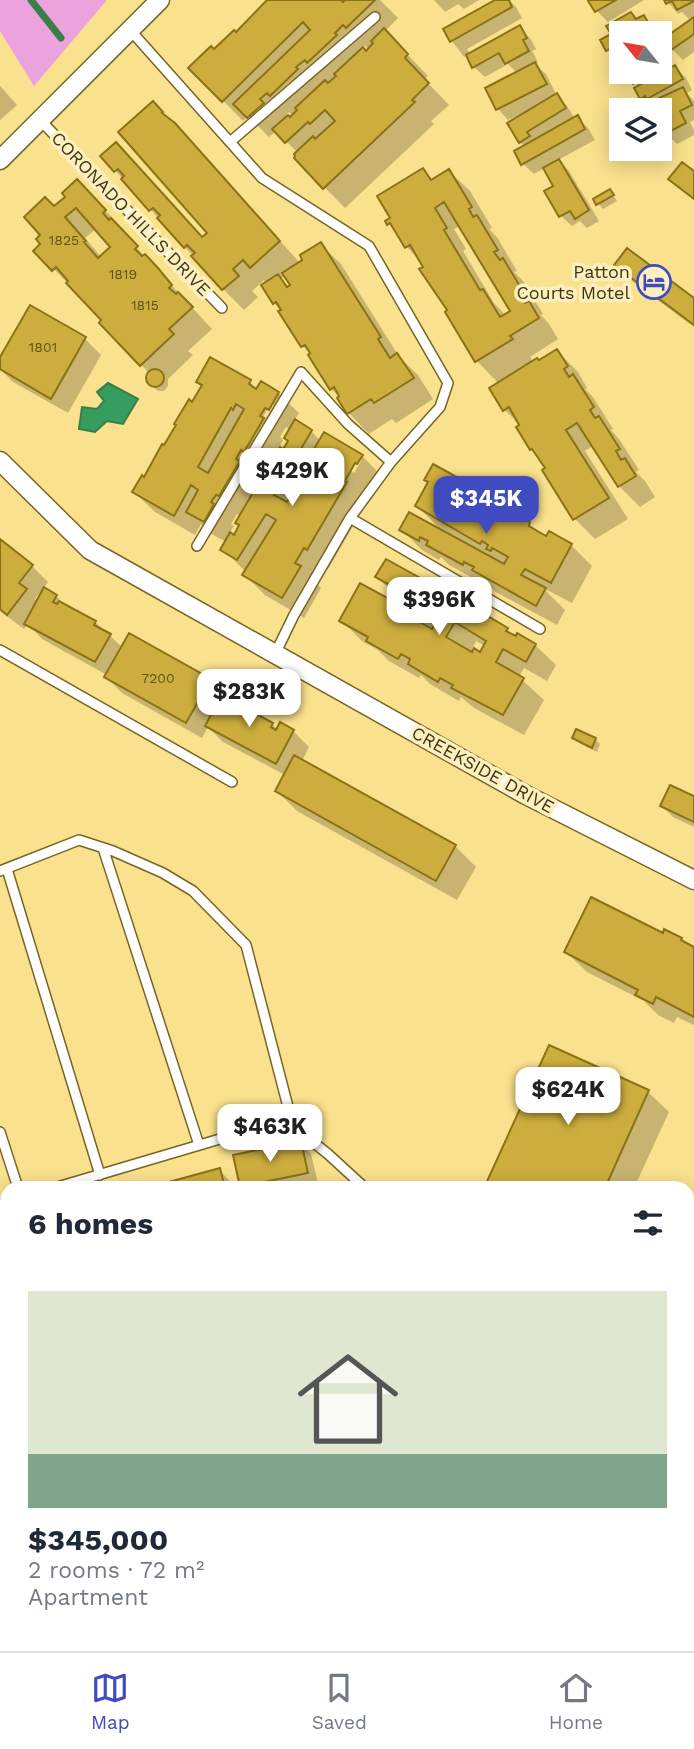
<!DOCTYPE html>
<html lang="en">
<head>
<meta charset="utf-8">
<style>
  :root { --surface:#fff; --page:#f6f6f7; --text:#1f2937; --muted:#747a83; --line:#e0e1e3; --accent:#414bc0 }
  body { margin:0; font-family:"Work Sans",sans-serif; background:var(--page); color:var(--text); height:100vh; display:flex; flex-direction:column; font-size:26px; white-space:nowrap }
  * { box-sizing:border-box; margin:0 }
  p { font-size:23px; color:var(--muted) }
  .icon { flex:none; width:38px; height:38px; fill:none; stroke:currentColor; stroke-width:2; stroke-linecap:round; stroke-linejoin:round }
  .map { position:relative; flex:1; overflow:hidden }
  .details { position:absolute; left:0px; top:1181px; width:695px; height:471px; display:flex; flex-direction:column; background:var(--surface); border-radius:21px 21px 0 0; box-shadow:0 4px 18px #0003 }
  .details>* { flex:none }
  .needle { width:46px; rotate:300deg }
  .buttons { position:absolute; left:609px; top:21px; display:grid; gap:14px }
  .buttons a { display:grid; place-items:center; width:63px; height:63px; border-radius:0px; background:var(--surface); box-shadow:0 4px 18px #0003; font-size:35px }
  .price { position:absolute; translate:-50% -60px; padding:0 16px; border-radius:14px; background:#fff; color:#222; font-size:23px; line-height:46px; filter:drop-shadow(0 2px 4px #0008) }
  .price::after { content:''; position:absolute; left:50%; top:42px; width:21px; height:16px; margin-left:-10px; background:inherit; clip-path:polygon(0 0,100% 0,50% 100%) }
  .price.current { background:var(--accent); color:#fff }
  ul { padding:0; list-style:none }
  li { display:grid; align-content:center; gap:14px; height:371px; padding:0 28px }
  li+li { border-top:2px solid var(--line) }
  li span { display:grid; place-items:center; height:217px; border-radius:0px; color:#555 }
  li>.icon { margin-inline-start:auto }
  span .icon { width:126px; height:126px; fill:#fffc; stroke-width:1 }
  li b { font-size:30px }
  h2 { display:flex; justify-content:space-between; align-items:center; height:84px; padding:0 28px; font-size:30px }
  .dock { display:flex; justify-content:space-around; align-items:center; height:98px; border-top:2px solid var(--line); background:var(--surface); font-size:19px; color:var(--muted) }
  .dock a { display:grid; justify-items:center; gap:4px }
  .dock .current { color:var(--accent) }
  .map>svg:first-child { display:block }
  .green { fill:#eaa3dd }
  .water { fill:#369d60; stroke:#397e49; stroke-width:2 }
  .shadow { fill:#0003; fill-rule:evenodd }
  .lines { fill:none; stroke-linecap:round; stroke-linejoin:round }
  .stream { stroke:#397e49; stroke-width:7 }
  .building { fill:#ccad3d; stroke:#8a7217; stroke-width:2; fill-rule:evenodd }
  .service-casing { stroke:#776525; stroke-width:12 }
  .minor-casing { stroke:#776525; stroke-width:21 }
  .secondary-casing { stroke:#776525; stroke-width:30 }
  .motorway-casing { stroke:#b7846d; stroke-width:37 }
  .service { stroke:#fff; stroke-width:9 }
  .minor { stroke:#fff; stroke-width:18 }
  .secondary { stroke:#fff; stroke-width:26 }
  .motorway { stroke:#f8af9e; stroke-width:33 }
  .labels { text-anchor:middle; stroke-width:7; stroke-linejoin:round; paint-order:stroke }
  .number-label { font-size:14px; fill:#62531d }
  .street-label { font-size:18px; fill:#3f3512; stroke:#feefbf }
  .poi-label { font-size:18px; fill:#3f3512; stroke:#feefbf; text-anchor:end }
</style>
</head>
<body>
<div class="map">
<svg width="694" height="1651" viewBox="0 0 694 1651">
  <rect width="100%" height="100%" fill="#fae18d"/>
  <path class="green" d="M0,0H107L34,86L0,31Z
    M7,1399V1645H277L276,1651H0V1401Z"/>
  <path class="water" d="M108,383L138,399L123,424L107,421L95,432L79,429L82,407L97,409L104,401L97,392Z"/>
  <path class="shadow" d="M269,0H380L398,18L385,31L428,76L424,79L449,105L431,121L434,124L345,208L296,158L298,153L276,131L269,137L248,116L243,121L191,68L236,35ZM364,45L369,50L366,53L361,48ZM289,112L293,116L290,119L286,115Z
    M434,0H479L464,9L458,4L445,12Z
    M498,0H509L516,7L522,18L467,49L470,54L520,28L530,38L536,49L532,51L538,62L535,64L546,74L557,96L567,106L575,119L578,118L588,128L595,140L558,160L569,171L599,221L587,228L580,221L572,226L561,216L555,186L545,168L534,174L523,164L526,147L520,142L526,114L525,112L508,120L498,109L487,89L517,73L508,64L485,77L474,67L468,55L464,57L452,41Z
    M590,0H644L608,22L597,11Z
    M666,0H694V52L683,60L672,49L691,21L682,12L678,14Z
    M631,14L638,20L643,17L657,33H621V59L619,60L608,50Z
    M660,65L665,73L675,67L686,78L692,90L687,93L694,101V120L690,122L694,130V135L677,144L667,134L662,136L660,134V110H644L650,107L641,98L639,87L631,76L640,72H660Z
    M0,86L17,105L0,120Z
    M153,103L195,146L300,263L320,244L341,264L400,358L418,375L433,399L396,423L392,419L369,434L349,413L339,398L340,397L331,389L311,355L303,346L282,311L274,303L267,283L264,280L252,291L258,297L244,310L223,289L102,156L116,144L203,239L209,233ZM286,275L293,286L290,288L281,279Z
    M423,170L433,180L449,171L470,191L492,228L489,229L497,237L517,271L514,272L523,281L543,314L541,315L549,324L558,339L530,357L533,362H539L557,351L578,372L587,388L585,389L593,397L613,429L611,430L619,439L639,470L636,472L645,481L655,497L640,507L619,486L594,445L585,451L628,519L595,539L575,519L547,469L540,458L531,449L518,428L521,426L505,410L499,384L477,361L424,265L407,247L399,234L387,222L392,219ZM460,226L512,312L506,316L494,303L463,251L466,249L454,229Z
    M610,191L617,201L603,209L595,200Z
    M97,202L125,231L123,233L212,329L188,351L193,355L168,379V386L164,391H158L147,381V374L149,373L101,323L104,320L36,251L43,244L55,209ZM96,229L112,248L101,257L85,238Z
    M616,265L694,301V327L632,281Z
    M30,308L85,339L101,355L68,413L13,382L0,369V361Z
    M198,381L250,382L258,390L278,393L299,413L294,421L311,431L321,441L362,456L382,476L365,503L366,504L328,569L325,568L316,583L321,588L304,618L265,595L245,575L246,572L223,549L226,542L208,532L201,524L195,535L155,512L134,492L165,448L193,404L203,386ZM270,405H274L266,418L263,417ZM286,427L291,430L289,441L284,451L279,448L283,440L280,437ZM358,459H362L354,473L351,471ZM262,469L267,472L264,484L258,495L254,492L259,483L256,480ZM237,514L241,516V526L234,537L229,534L234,526L231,524Z
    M463,482L469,488L486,497L496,508L529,524L540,535L547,538L550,534L571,545L592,566L572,603L543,588L565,610L557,625L494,591L485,581L484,584L449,565L441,557L439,560L422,550L402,530H441L417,506Z
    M0,541L32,566L48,582L43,589L56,596L68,608L95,622L123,648L210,681L224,695L236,698L250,712L272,724L278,730L293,731L309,747L302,761L455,846L476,867L457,900L297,811L277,791L285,775L223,742L208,727L202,738L122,693L106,677L107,675L42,639L28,624L24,629L0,611ZM42,590L44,591L38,602L35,599Z
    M386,561L421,581L431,590L464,605L473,614L507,629L516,638L535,645L556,665L547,681L524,668L519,677L544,700L524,735L474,708L461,697L459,701L430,684L421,675L419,678L389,661L378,650L362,641L341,620L391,602L395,595L377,577ZM476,641L485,646L480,654L472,649Z
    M574,738L595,739L600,744L597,752L579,743Z
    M694,798V827L673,817L662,806Z
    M663,935L681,939L686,945L694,949V1025L677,1017L674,1023L658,1015L644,1001L587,972L566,952Z
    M550,1047L648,1092L669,1112L634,1188H486Z
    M300,1143L311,1154L318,1183L294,1188H243L241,1186Z
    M219,1170L230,1181L232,1188H160V1186Z"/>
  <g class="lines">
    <path class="stream" d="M31,0L61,38"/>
  </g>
  <path class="building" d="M267,0H341L343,2L345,0H375L346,28L343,25L335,33L337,35L307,63L305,60L296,67L298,69L270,96L267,93L260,99L264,103L247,118L233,104L310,30L303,22L222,102L188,68L211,46L214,49L234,30L236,32Z
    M495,0H509L512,7L450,42L443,29Z
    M590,0H616L595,12L588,1Z
    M664,0H694V1L677,10L672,1L666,4Z
    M631,12L636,19L644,15L650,26L637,33H621V42L606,51L600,40L611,34L606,26Z
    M694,17V34L671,50L663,39Z
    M520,25L527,38L523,40L529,51L505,64L499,53L472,68L466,55Z
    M384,28L408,54L405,58L429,83L412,100L415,102L323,189L294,158L295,156L294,154L313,136L315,139L335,121L325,110L310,124L308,122L285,143L272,129L288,115L290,117L297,110L295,108L325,80L328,83L336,76L334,74L363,47L366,51L373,43L371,41Z
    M535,62L547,84L496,110L485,88Z
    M675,65L683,79L647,99L645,96L640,99L634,88Z
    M636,72H656L633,84L629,76Z
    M683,87L692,105L680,111L686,123L665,134L660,125V110H641L656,102L655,100Z
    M557,93L566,108L527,132L530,136L519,143L507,123Z
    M153,101L163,112L162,113L175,123L280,241L250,268L243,260L233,269L239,276L222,290L191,256L195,253L187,245L184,248L157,218L160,215L153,208L149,211L121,179L124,176L118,169L114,172L100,156L116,142L202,237L207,233L118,132Z
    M578,115L585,129L521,165L514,151Z
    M559,159L589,210L575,219L570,211L559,217L544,191L553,186L543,168Z
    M682,162L694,171V199L668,179Z
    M423,168L431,180L449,169L472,207L469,209L473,217L477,215L498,250L494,252L500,260L503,258L524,293L520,295L525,303L529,301L539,318L510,336L513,339L475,362L445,312L447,310L419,269L423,267L410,245L405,248L390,223L387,225L385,221L390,218L377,196ZM444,202L510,311L500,317L483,289L480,290L444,230L447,228L435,208Z
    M77,179L106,210L103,213L109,220L111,218L138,246L135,249L142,256L145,254L158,268L172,285L169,288L176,294L178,292L193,307L169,329L174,334L140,366L99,323L101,320L66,283L68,281L56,267L52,271L33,251L40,244L36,239L40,235L24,217L45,197L54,206L65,197L62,193ZM76,208L110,247L98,258L84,242L86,241L65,217Z
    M610,189L614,195L596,205L593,199Z
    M321,242L381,337L378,339L390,358L397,353L414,378L374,403L371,399L347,414L337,398L339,396L334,387L330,390L308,355L310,353L305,345L301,347L278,311L281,310L276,302L273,304L261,285L278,274L287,287L290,285L282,273L302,260L300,255Z
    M627,248L694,298V325L614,265Z
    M30,305L86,337L51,399L0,369V357Z
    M557,349L568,366L564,369L569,377L573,374L594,407L590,410L595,418L599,416L620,449L616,451L621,460L625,458L636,476L618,487L577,423L566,430L609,498L573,520L542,470L545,468L532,449L530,450L516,427L519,425L509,407L503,411L489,388L537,358L539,360Z
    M210,357L251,380L249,384L256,389L261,381L279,392L269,410L265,408L260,416L264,418L244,452L241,450L236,459L240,461L219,496L216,495L211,502L214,504L204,522L186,512L198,490L191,485L174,516L132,492L142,475L144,477L162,444L164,445L176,425L174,424L189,399L192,402L202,385L196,382ZM236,404L244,409L208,473L198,467L231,408L233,410Z
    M146 378a9 9 0 1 1 18 0a9 9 0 1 1-18 0Z
    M295,419L312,430L274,495L287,502L297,486L293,484L324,432L363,455L357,464L355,463L345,481L347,482L307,550L304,548L295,563L301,566L282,598L242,575L276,520L266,514L237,560L220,550L230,532L234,535L239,525L235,523L254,491L258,492L263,484L260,482L280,447L283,449L288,441L284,438Z
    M433,464L464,481L463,483L487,496L485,500L505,511L506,509L530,522L529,526L546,536L549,531L572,544L551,583L525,569L521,575L546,588L536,606L472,570L474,567L464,562L463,565L426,545L428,541L420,537L419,541L399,530L409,512L504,564L508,557L492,548L491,551L486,549L488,545L482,541L480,544L415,506L428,482L424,480Z
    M0,539L33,565L19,583L27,589L7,615L0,609Z
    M386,559L422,579L420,582L432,589L434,586L465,604L463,607L472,612L474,608L508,628L506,631L516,636L517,633L536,644L526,662L503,649L496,662L524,678L503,715L451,688L453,685L440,678L438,682L408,664L410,659L401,654L398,659L366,641L368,637L339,621L360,583L391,600L397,589L375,577ZM418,600L441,613L432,629L411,617L413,614L411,612ZM455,622L486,641L480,652L474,648L472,652L446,637Z
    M44,587L57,595L53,602L57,604L59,601L96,621L94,625L111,634L95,662L24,624Z
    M129,633L211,679L186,723L104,677Z
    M224,690L237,697L233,705L240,709L242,706L273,723L271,727L276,730L280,722L294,730L276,764L205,726Z
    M576,729L596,738L592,748L572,738Z
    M294,755L456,845L436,881L275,791Z
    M670,785L694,796V822L660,806Z
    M591,897L663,933L664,929L682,938L681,940L694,947V1017L656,997L653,1004L635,995L638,990L564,952Z
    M549,1045L649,1090L605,1188H484Z
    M301,1141L308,1173L240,1187L233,1155Z
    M220,1168L225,1188H159L158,1185Z
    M7,1237V1303L0,1305V1239Z"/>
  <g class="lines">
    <g class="service-casing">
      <path id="service" d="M131,31L262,178L369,246L448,383L440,407L391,462L350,518L294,615L275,654
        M40,120L222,308
        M230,142L375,17
        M350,518L540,629
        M197,546L301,372L348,424L391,462
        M0,650L232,782
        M103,848L199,1145
        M7,869L100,1175
        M0,871L79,840L113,851L163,873L193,891L246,945L293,1126
        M0,1132L18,1188
        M54,1188L247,1131L279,1123L293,1126L328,1154L365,1188
        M0,1205L7,1202
        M0,1362L7,1360"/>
    </g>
    <g class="minor-casing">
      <path id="minor" d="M0,160L160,0
        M0,461L90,550L526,795L694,880"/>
    </g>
    <g class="secondary-casing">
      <path id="secondary" d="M688,1318L694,1306
        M483,1651L487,1645"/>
    </g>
    <g class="motorway-casing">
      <path id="motorway" d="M688,1392L694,1374
        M688,1497L694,1483
        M610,1651L614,1645"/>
    </g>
    <use href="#service" class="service"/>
    <use href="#minor" class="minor"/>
    <use href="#secondary" class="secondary"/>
    <use href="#motorway" class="motorway"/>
  </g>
  <defs>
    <g id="hotel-ring" transform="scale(1.75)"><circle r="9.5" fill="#feefbf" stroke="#414bc0" stroke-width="1.5"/><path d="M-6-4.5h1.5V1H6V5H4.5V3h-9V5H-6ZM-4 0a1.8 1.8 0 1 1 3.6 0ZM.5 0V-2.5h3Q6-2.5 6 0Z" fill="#414bc0"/></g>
  </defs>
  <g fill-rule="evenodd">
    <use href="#hotel-ring" x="654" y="282"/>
  </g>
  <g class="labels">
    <g class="number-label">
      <text x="64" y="245">1825</text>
      <text x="123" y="279">1819</text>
      <text x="145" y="310">1815</text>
      <text x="43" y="352">1801</text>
      <text x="158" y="683">7200</text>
    </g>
    <g class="street-label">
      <text transform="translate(131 214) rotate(46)" y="6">CORONADO HILLS DRIVE</text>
      <text transform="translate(483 770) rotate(29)" y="6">CREEKSIDE DRIVE</text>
    </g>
    <g class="poi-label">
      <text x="630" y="278">Patton<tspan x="630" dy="21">Courts Motel</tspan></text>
    </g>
  </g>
</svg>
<div class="buttons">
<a><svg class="needle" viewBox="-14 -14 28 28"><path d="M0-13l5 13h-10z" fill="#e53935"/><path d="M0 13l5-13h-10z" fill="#747a83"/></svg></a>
<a><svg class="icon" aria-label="layers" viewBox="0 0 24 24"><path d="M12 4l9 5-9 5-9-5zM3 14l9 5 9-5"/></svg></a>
</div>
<b class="price" style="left:292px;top:508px">$429K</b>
<b class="price current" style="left:486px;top:536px">$345K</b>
<b class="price" style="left:439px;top:637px">$396K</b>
<b class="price" style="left:249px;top:729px">$283K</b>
<b class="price" style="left:568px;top:1127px">$624K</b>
<b class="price" style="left:270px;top:1164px">$463K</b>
<section class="details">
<h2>6 homes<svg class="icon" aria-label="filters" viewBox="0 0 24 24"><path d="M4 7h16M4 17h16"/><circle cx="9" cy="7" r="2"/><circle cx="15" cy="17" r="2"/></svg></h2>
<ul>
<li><span style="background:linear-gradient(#dfe7d0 75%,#7fa58c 0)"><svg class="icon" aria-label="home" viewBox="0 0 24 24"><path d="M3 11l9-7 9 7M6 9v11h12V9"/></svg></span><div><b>$345,000</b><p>2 rooms · 72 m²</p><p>Apartment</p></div></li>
</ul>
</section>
</div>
<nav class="dock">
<a class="current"><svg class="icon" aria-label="map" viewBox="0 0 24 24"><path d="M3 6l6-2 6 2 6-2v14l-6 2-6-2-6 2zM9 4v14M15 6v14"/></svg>Map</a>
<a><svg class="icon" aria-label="saved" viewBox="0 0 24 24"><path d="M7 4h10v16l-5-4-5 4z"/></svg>Saved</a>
<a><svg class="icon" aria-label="home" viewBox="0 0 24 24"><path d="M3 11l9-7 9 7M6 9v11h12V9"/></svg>Home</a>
</nav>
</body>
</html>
